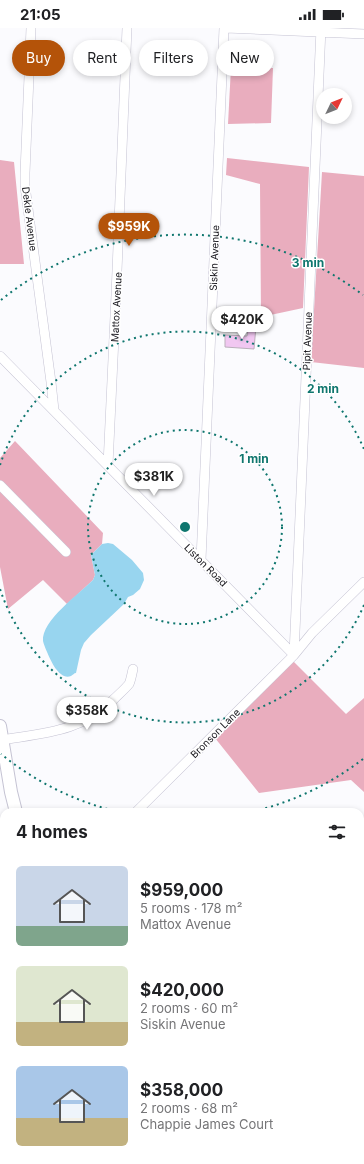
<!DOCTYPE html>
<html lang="en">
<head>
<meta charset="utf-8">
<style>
  :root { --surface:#fff; --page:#f6f6f6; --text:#202124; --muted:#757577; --accent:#b45309 }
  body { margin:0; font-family:Inter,sans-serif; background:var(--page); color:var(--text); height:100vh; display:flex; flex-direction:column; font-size:15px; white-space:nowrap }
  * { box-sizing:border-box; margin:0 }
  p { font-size:13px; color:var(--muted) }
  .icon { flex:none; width:22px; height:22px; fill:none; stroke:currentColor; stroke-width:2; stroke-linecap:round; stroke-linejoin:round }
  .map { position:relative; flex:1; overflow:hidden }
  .details { position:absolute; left:0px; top:780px; width:364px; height:356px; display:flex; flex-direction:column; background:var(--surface); border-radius:12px 12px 0 0; box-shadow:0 2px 6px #0003 }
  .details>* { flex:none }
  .guide { position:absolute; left:12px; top:12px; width:340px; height:36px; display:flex; gap:8px }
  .needle { width:26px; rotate:47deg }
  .tools { position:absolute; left:316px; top:60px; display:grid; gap:8px }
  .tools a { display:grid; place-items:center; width:36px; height:36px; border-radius:50%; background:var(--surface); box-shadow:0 2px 6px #0003; font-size:20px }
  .price { position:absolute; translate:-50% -34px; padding:0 9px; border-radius:14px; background:#fff; color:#222; font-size:13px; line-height:26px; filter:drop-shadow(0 1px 2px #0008) }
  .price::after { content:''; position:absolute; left:50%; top:24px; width:12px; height:9px; margin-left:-6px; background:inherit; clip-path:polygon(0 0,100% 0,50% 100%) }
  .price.selected { background:var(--accent); color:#fff }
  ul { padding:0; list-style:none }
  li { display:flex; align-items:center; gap:12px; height:100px; padding:0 16px }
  li span { display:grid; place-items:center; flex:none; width:112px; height:80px; border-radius:6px; color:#555 }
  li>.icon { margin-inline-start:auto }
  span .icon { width:48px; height:48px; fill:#fffc; stroke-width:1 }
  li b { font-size:17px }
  h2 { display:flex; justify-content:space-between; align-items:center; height:48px; padding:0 16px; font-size:17px }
  .tag { padding:0 14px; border-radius:18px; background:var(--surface); box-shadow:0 2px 6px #0003; font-size:14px; line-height:36px }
  .tag.selected { background:var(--accent); color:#fff }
  .status { display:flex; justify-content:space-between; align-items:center; height:28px; padding:0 20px; background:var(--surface); direction:ltr }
  .status svg { height:11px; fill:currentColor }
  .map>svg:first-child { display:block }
  .green { fill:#fbdce4 }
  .forest { fill:#e9adbe }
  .water { fill:#98d5ef }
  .building { fill:#f1c7f1; stroke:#bbafbb }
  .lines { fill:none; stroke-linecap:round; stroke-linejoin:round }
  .lane-casing { stroke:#c5c3d3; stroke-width:6 }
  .street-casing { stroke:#c5c3d3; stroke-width:10 }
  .secondary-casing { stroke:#c5c3d3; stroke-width:14 }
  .primary-casing { stroke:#d5d5d6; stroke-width:16 }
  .lane { stroke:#fff; stroke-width:4.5 }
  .street { stroke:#fff; stroke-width:9 }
  .secondary { stroke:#fff; stroke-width:12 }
  .primary { stroke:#a3c4f9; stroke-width:14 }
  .ring { fill:none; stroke:#0f766e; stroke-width:2; stroke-dasharray:2 4 }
  .labels { text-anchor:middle; stroke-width:3; stroke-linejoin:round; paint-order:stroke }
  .street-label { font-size:10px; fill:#15141a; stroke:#fff }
  .centre { fill:#0f766e; stroke:#fff; stroke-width:2 }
  .ring-label { font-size:12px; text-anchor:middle; font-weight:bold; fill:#0f766e; stroke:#fff; stroke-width:3; stroke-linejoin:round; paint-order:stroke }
</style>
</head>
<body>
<div class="status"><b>21:05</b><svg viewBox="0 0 49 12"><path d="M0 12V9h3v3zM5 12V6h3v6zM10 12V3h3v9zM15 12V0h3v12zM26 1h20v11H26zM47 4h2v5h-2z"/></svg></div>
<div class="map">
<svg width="364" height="1136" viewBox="0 0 364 1136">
  <rect width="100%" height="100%" fill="#fbfbfe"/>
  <path class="green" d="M364,927V1136H324L323,1132H360V928Z"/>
  <path class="forest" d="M231,39L273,40L271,95L228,96Z
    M227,130L309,139L303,280L261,289L260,156L226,147Z
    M0,132L14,134L24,236H0Z
    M322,144L364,148V340L311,334Z
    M15,413L103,505L102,516L91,527L95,547L93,552L67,576L43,552L8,581L0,539V430Z
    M293,633L346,686L364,670V764L351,752L259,765L215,710Z"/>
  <path class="water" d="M108,515L113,516L132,532L143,545L144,552L140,561L133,567L128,569L124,576L91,607L84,615L81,622L76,645C74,645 73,647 71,648C65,651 59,645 56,641C52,636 44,618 43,613C41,593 80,565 93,552L95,547L91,527L102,516Z"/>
  <path class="building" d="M248,298H256L254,321L225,319V307L247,308Z"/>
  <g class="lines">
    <g class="lane-casing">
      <path id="lane" d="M0,1006L4,1005
        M0,1136L15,1132"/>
    </g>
    <g class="street-casing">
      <path id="street" d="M31,0L25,145V158L51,354L54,382
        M226,0L364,6
        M0,328L294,627
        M108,437L116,267L127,0
        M0,457L66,524
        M201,532L224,0
        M294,627L321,0
        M2,712C44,705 82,704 114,671C118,667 125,661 129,656C131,652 132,645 133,641
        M136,784L294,627L312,605L364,554
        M0,878L4,877"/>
    </g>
    <g class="secondary-casing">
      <path id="secondary" d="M0,698L11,764L16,784
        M360,875L364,870
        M111,1132L112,1136"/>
    </g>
    <g class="primary-casing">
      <path id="primary" d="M360,913H364
        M0,974L4,973"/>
    </g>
    <use href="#lane" class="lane"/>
    <use href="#street" class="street"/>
    <use href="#secondary" class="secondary"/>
    <use href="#primary" class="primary"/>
  </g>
  <g class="ring">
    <circle cx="185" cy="499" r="97"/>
    <path d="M364 577A195 195 0 0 1 0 561M0 437A195 195 0 0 1 364 421"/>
    <path d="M363 731A292 292 0 0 1 251 784M119 784A292 292 0 0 1 1 726M1 272A292 292 0 0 1 363 267"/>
  </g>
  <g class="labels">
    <g class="street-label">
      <text transform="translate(30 191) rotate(83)" y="4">Dekle Avenue</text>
      <text transform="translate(214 230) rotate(-88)" y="4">Siskin Avenue</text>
      <text transform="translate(116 279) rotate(-87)" y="4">Mattox Avenue</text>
      <text transform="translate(307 313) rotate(-88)" y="4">Pipit Avenue</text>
      <text transform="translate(206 537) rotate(45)" y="4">Liston Road</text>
      <text transform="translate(215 705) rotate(-45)" y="4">Bronson Lane</text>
    </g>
  </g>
  <circle cx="185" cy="499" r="6" class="centre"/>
  <g class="ring-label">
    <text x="308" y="239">3 min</text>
    <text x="323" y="365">2 min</text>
    <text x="254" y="435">1 min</text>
  </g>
</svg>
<div class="tools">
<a><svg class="needle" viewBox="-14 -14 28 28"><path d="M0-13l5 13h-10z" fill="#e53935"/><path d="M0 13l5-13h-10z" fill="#757577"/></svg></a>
</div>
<b class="price selected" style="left:129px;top:219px">$959K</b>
<b class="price" style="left:242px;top:312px">$420K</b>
<b class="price" style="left:154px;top:469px">$381K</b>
<b class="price" style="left:87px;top:703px">$358K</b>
<div class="guide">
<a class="tag selected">Buy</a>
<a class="tag">Rent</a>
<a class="tag">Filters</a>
<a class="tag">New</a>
</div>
<section class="details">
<h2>4 homes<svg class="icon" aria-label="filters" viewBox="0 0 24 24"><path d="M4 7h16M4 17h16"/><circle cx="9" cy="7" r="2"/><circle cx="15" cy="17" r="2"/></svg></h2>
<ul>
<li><span style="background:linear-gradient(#c9d6e8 75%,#7fa58c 0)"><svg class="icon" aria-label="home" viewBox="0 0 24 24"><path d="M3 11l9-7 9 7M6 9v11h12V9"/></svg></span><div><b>$959,000</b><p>5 rooms · 178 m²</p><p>Mattox Avenue</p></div></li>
<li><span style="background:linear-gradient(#dfe7d0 70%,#c2b280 0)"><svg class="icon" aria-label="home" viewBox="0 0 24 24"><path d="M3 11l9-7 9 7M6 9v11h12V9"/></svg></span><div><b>$420,000</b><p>2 rooms · 60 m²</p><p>Siskin Avenue</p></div></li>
<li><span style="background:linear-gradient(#a9c7e8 65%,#c2b280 0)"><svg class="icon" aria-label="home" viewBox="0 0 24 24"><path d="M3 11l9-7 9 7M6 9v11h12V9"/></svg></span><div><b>$358,000</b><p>2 rooms · 68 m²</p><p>Chappie James Court</p></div></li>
</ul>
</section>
</div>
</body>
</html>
